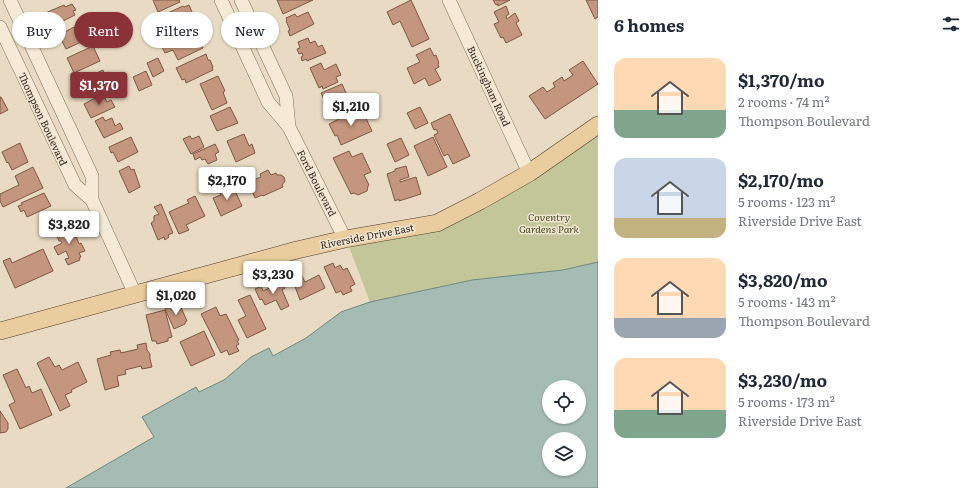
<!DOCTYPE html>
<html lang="en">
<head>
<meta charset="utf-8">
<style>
  :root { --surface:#fff; --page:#f2f2f3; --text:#1f2937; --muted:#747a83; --accent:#8a3238 }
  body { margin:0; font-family:Literata,serif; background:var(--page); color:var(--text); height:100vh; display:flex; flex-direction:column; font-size:15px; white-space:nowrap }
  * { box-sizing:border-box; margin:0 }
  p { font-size:13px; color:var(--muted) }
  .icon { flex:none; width:22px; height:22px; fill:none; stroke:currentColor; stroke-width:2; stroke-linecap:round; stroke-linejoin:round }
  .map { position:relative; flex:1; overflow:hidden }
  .drawer { display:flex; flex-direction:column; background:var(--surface); width:380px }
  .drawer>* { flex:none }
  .hud { position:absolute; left:12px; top:12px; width:380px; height:36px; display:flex; gap:8px }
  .controls { position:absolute; left:542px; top:380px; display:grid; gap:8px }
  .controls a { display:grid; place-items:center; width:44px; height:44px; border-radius:50%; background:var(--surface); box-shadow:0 1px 3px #0004; font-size:20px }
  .price { position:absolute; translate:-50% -34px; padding:0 9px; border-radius:4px; background:#fff; color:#222; font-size:13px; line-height:26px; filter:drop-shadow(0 1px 2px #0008) }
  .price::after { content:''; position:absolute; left:50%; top:24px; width:12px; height:9px; margin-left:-6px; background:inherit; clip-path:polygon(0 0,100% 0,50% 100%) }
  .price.selected { background:var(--accent); color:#fff }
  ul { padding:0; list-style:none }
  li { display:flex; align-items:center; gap:12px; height:100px; padding:0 16px }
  li span { display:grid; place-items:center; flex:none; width:112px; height:80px; border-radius:12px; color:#555 }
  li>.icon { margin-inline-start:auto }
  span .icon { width:48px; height:48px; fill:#fffc; stroke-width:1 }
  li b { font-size:17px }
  h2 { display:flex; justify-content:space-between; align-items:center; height:48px; padding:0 16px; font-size:17px }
  .chip { padding:0 14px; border-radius:18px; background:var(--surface); box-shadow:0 1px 3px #0004; font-size:14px; line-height:36px }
  .chip.selected { background:var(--accent); color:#fff }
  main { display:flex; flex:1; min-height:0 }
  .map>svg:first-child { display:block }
  .green { fill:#c3c698 }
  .water { fill:#a5bcb4; stroke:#6d8980; fill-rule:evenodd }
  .building { fill:#c3967d; stroke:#7e5844 }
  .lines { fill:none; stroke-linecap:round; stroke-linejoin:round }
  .minor-casing { stroke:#816e5c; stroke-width:14 }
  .major-casing { stroke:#4f3d30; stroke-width:18 }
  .minor { stroke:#f5ead5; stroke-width:13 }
  .major { stroke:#e9cd9e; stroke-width:17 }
  .labels { text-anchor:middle; stroke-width:3; stroke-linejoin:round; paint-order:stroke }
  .street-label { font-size:10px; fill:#33271e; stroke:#f1e6d2 }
  .park-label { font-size:10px; font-style:italic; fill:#464d27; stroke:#f1e6d2 }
</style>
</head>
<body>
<main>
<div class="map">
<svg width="598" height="488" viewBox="0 0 598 488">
  <rect width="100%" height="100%" fill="#e9dbc3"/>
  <path class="green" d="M598,134V262L563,270L472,280L370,302L348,244L384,241L430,233Z"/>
  <path class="water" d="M598,262V488H66L154,437L142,417L196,387L199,392L224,380L251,357L269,348L273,356L306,338L341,312L370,302L472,280L563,270ZM549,387H579V417H549ZM549,439H579V469H549Z"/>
  <path class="building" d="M153,0H179L180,2L158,12Z
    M277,0H313L283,14Z
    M411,0L429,39L412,47L400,21L393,25L387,12Z
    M493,0H510L498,6V4L496,5Z
    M586,0H598V17L595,19Z
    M72,4L76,10L73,11L75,15L49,28L43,14L64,5L65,7Z
    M189,5L196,21L176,30V32L165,37L157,18L183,6L184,7Z
    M506,6L509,14L506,16L507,19L515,13L519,21L516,23L522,35L506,43L503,37L501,38L494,24L499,22L494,12Z
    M308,12L314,24L290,36L288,31L290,30L286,21L287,20L286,18L295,14L297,17Z
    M74,27L81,42L66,49L58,33L60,32L61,34Z
    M189,32L194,43L199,40L203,48L178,60L173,50L165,53L161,45Z
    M308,38L310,43L315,41L318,47L322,45L326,53L307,61L306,59L302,61L301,57L303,56L302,53L299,54L297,49L300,48L298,42Z
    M93,46L100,61L74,73L67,58Z
    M430,48L434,56L436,55L439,63L438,64L439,67L435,69L441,80L429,86L425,78L414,84L407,68L420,62L416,55Z
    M206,54L208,60H210L213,67L212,68L213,70L186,83L185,79L182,80L176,68Z
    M158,58L164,71L153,77L147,63Z
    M583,61L598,84L545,119L529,96L543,87L547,92L555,87L553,83L562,77L564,81L573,75L569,70Z
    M321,63L324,70L336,64L341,75L336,77L338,82L323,89L322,86L319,88L310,68Z
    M103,70L104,74L109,72L112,78L107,80L109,84L85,96L78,82Z
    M146,71L152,85L139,91L133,77Z
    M218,76L225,91L223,92L227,103L212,110L200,84Z
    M342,84L351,104L330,113L327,105L325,106L323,102L325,101L321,93Z
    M103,94L107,102L111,100L115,107L91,118L84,104Z
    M0,97H1L8,110L0,114Z
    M230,107L238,123L217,131L210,116Z
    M420,107L428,123L415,129L407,113Z
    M361,108L372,131L341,145L337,135L335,136L329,124Z
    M450,114L470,156L453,164L448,154L444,156L434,135L438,133L436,129L434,130L431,123Z
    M103,117L105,121L112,118L115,126L120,123L123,129L104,138L95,121Z
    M244,134L249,146L252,144L255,153L236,162L227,141Z
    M190,136L192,139L199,136L204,147L191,154L183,139Z
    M131,137L138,152L118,162L113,152L111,153L109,147Z
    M433,137L447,167L428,176L414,146Z
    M401,138L409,155L395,162L387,144Z
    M20,143L28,162L12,170L8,162L7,163L2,152Z
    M215,144L219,152L215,154L217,160L208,164L205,159L202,160L200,157L195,160L193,154Z
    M349,151L352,157L362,153L371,172L364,175L369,185L368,186L367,191L358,195L354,193L351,194L333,158Z
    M129,166L131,170L134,169L140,187L129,193L119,171Z
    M406,166L409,177L400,180V182L416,177L421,194L399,201V199L395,201L387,174L395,171V169Z
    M33,167L43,188L3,207L0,201V194L19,185L15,176Z
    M268,170L271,175L276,173L277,175H281L284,177L285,181L282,185L283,187L263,196L262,195L255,198L248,182L261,177L260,174Z
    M231,186L233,192L235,191L242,206L221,216L213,198L221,195L219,192Z
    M44,193L51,206L27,217L24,210L21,212L18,206L22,205L21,203Z
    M195,196L205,216L186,225L189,230L179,234L169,212L189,203L187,200Z
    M161,204L173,233L168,235L169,237L165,240L164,237L158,240L151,223L154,221V216L159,214L154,207Z
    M66,225L68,230L73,229L79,244L81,243L85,251L79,253L81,257L79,258L80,260L68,265L65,259L69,258L66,251L58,255L54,247L62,243L61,241H59L55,230Z
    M43,249L53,271L15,288L3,261L10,258L12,263Z
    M333,263L335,268L340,265L343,270L347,268L355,284L350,287L352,291L343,295L341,291L336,293L324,267Z
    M301,274L305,282L319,275L325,288L300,300L292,278Z
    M282,282L285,288L282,290L289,306L281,310L276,300L265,305L262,299L260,300L255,289L261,286L263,291Z
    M250,295L266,329L247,338L238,320L246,316L238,300Z
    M179,303L187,321L185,322V324L174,329L165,309Z
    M216,307L220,316L226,314L239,340L237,341L239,344L236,346L239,351L229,355L227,350L221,353L201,314Z
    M165,310L172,337L168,338V341L157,344L156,341H152L146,315Z
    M204,331L215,355L191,366L180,342Z
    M146,343L147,350L150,354V359L152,367L142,369L141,366L125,370L126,374L117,376L119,386L105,390L97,359L111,355L110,352L120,350L121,353L138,349L137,345Z
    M49,357L55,367L59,365L62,370L78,362L87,382L71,390L72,392L65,395L70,406L60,411L37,363Z
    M17,369L26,388L29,386L32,393L41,389L52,415L20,429L9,405L15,402L3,375Z
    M0,411L8,423V429L6,432L0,433Z"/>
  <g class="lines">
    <g class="minor-casing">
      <path id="minor" d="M10,0L92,176V200L135,294
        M221,0L268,102L289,127L345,239
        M241,0L286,96L289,127
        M449,0L529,173
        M0,27L75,185L92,200"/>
    </g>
    <g class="major-casing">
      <path id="major" d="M0,331L297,250L345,239L437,223L480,201L529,173L598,125"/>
    </g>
    <use href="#minor" class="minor"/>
    <use href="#major" class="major"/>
  </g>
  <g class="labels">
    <g class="street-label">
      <text transform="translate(489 86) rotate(65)" y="4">Buckingham Road</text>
      <text transform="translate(43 119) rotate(65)" y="4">Thompson Boulevard</text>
      <text transform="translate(317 183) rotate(63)" y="4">Ford Boulevard</text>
      <text transform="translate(367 236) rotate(-11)" y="4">Riverside Drive East</text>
    </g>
    <g class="park-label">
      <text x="549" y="221">Coventry<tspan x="549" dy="12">Gardens Park</tspan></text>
    </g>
  </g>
</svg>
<div class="controls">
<a><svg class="icon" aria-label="locate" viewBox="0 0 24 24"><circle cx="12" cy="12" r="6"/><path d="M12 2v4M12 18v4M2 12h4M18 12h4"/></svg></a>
<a><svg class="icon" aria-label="layers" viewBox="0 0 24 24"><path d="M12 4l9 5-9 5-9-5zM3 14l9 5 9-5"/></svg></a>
</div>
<b class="price selected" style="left:99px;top:106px">$1,370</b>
<b class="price" style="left:351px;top:127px">$1,210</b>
<b class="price" style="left:227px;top:201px">$2,170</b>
<b class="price" style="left:69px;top:245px">$3,820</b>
<b class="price" style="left:273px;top:295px">$3,230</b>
<b class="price" style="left:176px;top:316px">$1,020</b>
<div class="hud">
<a class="chip">Buy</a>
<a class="chip selected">Rent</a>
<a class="chip">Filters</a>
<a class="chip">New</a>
</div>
</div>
<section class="drawer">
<h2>6 homes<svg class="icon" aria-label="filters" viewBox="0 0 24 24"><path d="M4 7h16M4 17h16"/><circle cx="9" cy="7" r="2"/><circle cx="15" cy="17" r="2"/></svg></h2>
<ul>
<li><span style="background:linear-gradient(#ffd9b3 65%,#7fa58c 0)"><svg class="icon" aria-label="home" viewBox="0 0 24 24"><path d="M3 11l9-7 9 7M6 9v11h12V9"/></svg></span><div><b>$1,370/mo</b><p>2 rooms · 74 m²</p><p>Thompson Boulevard</p></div></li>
<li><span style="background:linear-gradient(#c9d6e8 75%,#c2b280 0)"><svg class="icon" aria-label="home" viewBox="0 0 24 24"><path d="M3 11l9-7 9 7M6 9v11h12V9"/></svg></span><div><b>$2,170/mo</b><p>5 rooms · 123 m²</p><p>Riverside Drive East</p></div></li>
<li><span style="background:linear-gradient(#ffd9b3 75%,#9aa5b1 0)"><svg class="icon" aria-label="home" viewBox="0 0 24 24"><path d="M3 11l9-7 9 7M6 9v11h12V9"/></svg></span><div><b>$3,820/mo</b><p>5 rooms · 143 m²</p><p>Thompson Boulevard</p></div></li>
<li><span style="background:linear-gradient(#ffd9b3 65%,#7fa58c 0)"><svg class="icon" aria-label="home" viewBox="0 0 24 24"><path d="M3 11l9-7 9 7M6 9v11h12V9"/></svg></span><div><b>$3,230/mo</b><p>5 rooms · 173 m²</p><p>Riverside Drive East</p></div></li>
</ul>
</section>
</main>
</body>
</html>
